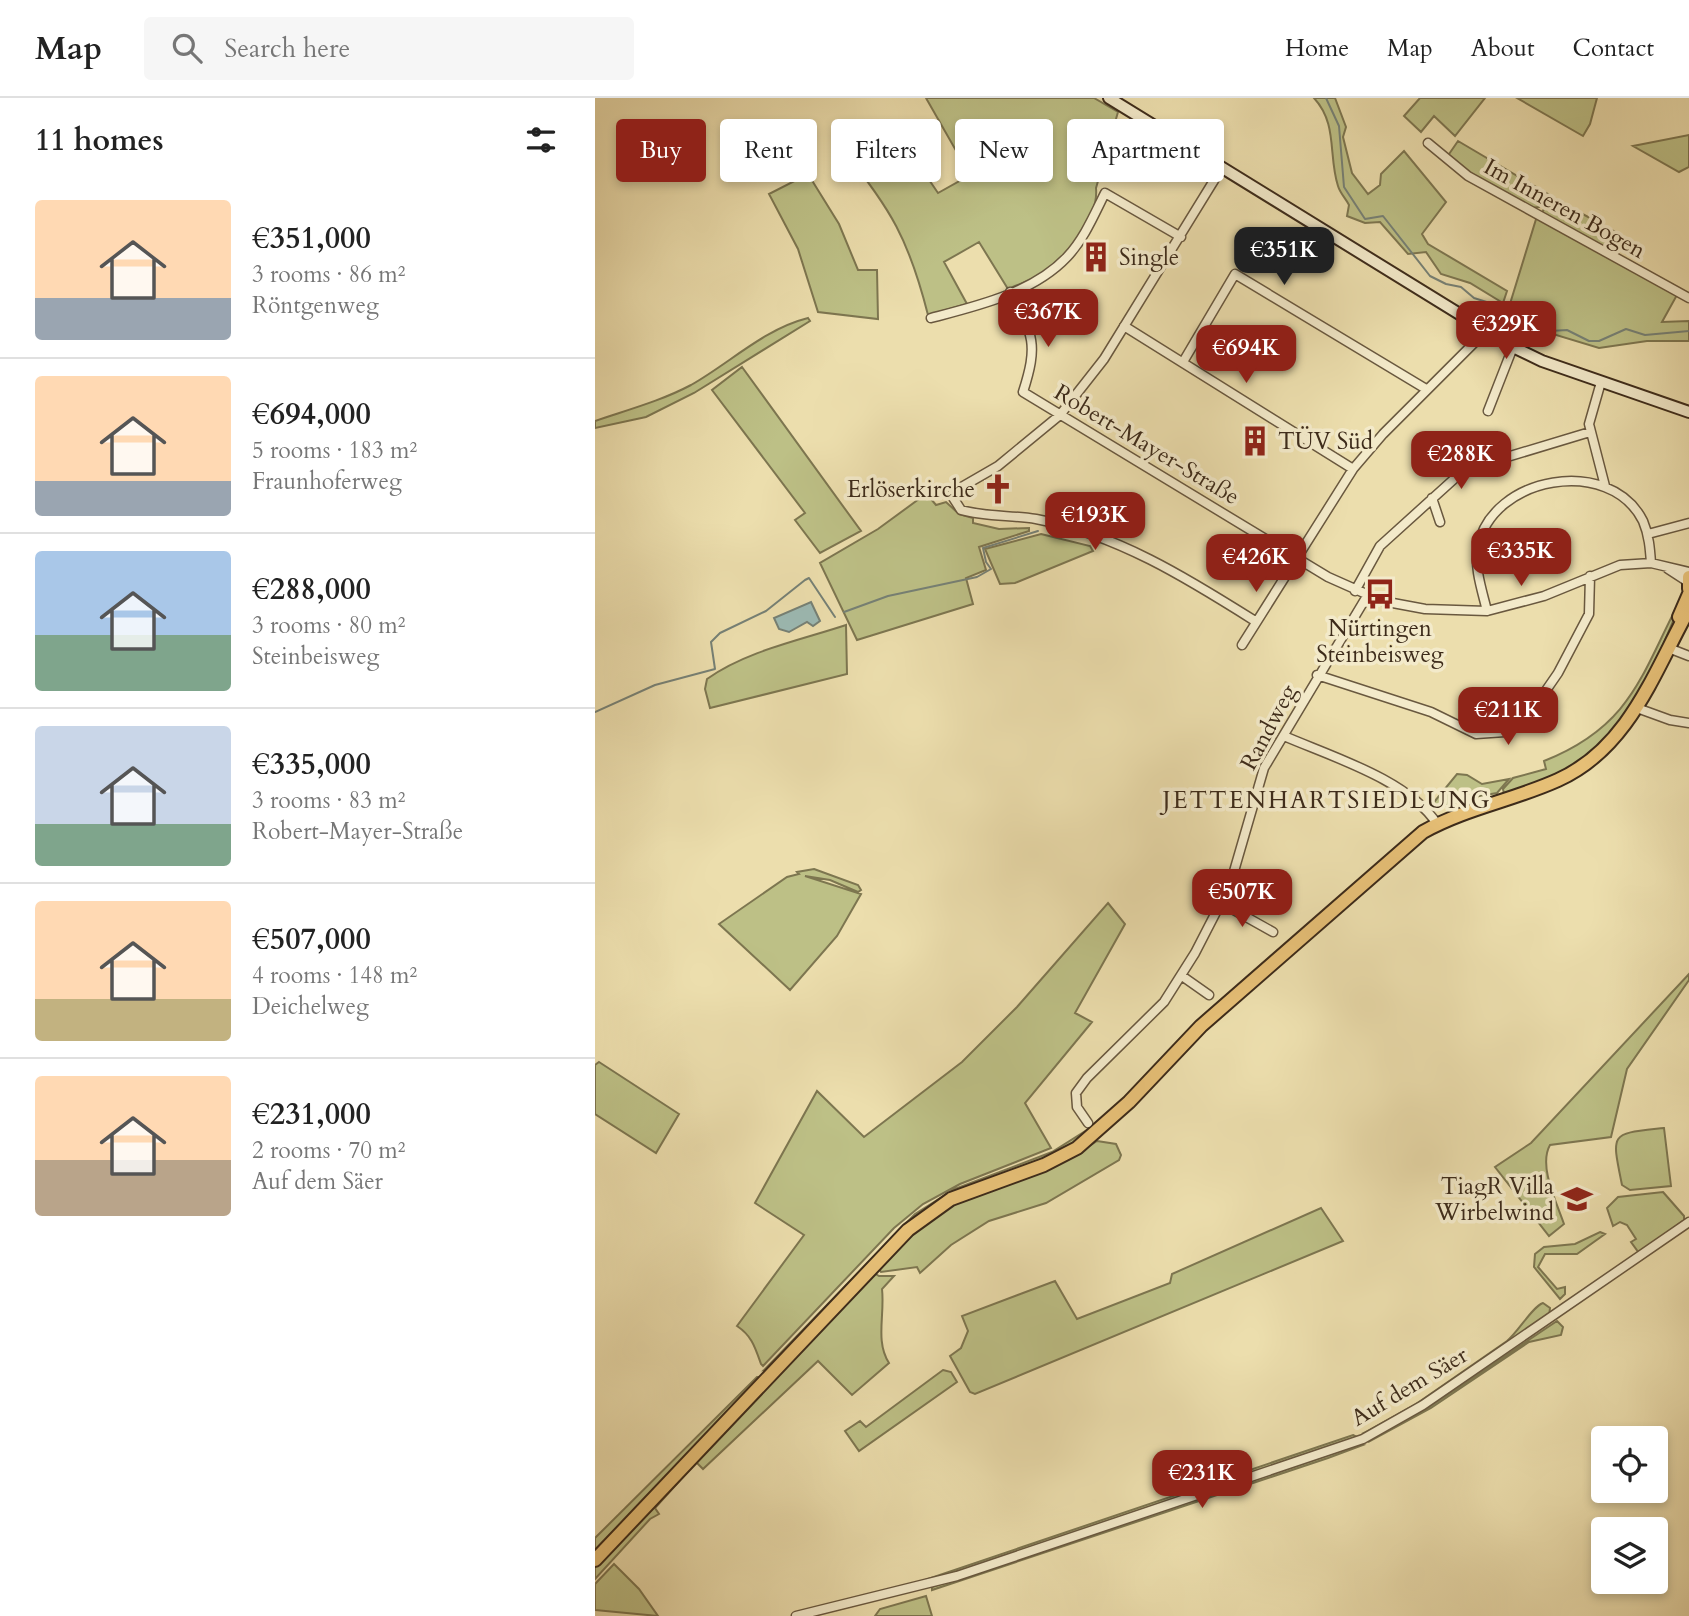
<!DOCTYPE html>
<html lang="en">
<head>
<meta charset="utf-8">
<style>
  :root { --surface:#fff; --page:#f6f6f6; --text:#222; --muted:#767676; --line:#e0e0e0; --accent:#8f2418 }
  body { margin:0; font-family:Cardo,serif; background:var(--page); color:var(--text); height:100vh; display:flex; flex-direction:column; font-size:26px; white-space:nowrap }
  * { box-sizing:border-box; margin:0 }
  p { font-size:23px; color:var(--muted) }
  .icon { flex:none; width:38px; height:38px; fill:none; stroke:currentColor; stroke-width:2; stroke-linecap:round; stroke-linejoin:round }
  .map { position:relative; flex:1; overflow:hidden }
  .details { display:flex; flex-direction:column; background:var(--surface); width:595px }
  .details>* { flex:none }
  .banner { position:absolute; left:21px; top:21px; width:665px; height:63px; display:flex; gap:14px }
  .tools { position:absolute; left:996px; top:1328px; display:grid; gap:14px }
  .tools a { display:grid; place-items:center; width:77px; height:77px; border-radius:7px; background:var(--surface); box-shadow:0 4px 10px #0003; font-size:35px }
  .price { position:absolute; translate:-50% -60px; padding:0 16px; border-radius:14px; background:var(--accent); color:#fff; font-size:23px; line-height:46px; filter:drop-shadow(0 2px 4px #0008) }
  .price::after { content:''; position:absolute; left:50%; top:42px; width:21px; height:16px; margin-left:-10px; background:inherit; clip-path:polygon(0 0,100% 0,50% 100%) }
  .price.selected { background:#222; color:#fff }
  ul { padding:0; list-style:none }
  li { display:flex; align-items:center; gap:21px; height:175px; padding:0 35px }
  li+li { border-top:2px solid var(--line) }
  li span { display:grid; place-items:center; flex:none; width:196px; height:140px; border-radius:7px; color:#555 }
  li>.icon { margin-inline-start:auto }
  span .icon { width:84px; height:84px; fill:#fffc; stroke-width:1 }
  li b { font-size:30px }
  h2 { display:flex; justify-content:space-between; align-items:center; height:84px; padding:0 35px; font-size:30px }
  .tag { padding:0 24px; border-radius:7px; background:var(--surface); box-shadow:0 4px 10px #0003; font-size:24px; line-height:63px }
  .tag.selected { background:var(--accent); color:#fff }
  header { display:flex; align-items:center; gap:42px; box-sizing:border-box; height:98px; padding:0 35px; background:var(--surface); border-bottom:2px solid var(--line) }
  header strong { font-size:33px }
  nav { display:flex; gap:38px; margin-inline-start:auto; font-size:24px }
  .search { width:490px; height:63px; background:var(--page); display:flex; align-items:center; gap:18px; box-sizing:border-box; padding:0 24px; border-radius:7px; color:var(--muted); font-size:26px }
  main { display:flex; flex:1; min-height:0 }
  .map>svg:first-child { display:block }
  .green { fill:#bdc086; stroke:#7d7650; stroke-width:2 }
  .water { fill:#9cbab4; stroke:#768176; stroke-width:2 }
  .lines { fill:none; stroke-linecap:round; stroke-linejoin:round }
  .stream { stroke:#768176; stroke-width:2 }
  .street-casing { stroke:#69583f; stroke-width:11 }
  .secondary-casing { stroke:#3d2b1a; stroke-width:14 }
  .primary-casing { stroke:#3d2b1a; stroke-width:16 }
  .street { stroke:#f3eaca; stroke-width:8 }
  .secondary { stroke:#f3eaca; stroke-width:10 }
  .primary { stroke:#e6bf76; stroke-width:12 }
  .labels { text-anchor:middle; stroke-width:7; stroke-linejoin:round; paint-order:stroke }
  .street-label { font-size:23px; fill:#3d2b1a; stroke:#f3eaca }
  .poi-label { font-size:23px; fill:#3d2b1a; stroke:#f3eaca; text-anchor:start }
  .neighbourhood-label { font-size:24px; letter-spacing:2px; fill:#3d2b1a; stroke:#f3eaca }
</style>
</head>
<body>
<header>
<strong>Map</strong>
<div class="search"><svg class="icon" aria-label="search" viewBox="0 0 24 24"><circle cx="10" cy="10" r="6"/><path d="M15 15l6 6"/></svg>Search here</div>
<nav><a>Home</a><a>Map</a><a>About</a><a>Contact</a></nav>
</header>
<main>
<section class="details">
<h2>11 homes<svg class="icon" aria-label="filters" viewBox="0 0 24 24"><path d="M4 7h16M4 17h16"/><circle cx="9" cy="7" r="2"/><circle cx="15" cy="17" r="2"/></svg></h2>
<ul>
<li><span style="background:linear-gradient(#ffd9b3 70%,#9aa5b1 0)"><svg class="icon" aria-label="home" viewBox="0 0 24 24"><path d="M3 11l9-7 9 7M6 9v11h12V9"/></svg></span><div><b>€351,000</b><p>3 rooms · 86 m²</p><p>Röntgenweg</p></div></li>
<li><span style="background:linear-gradient(#ffd9b3 75%,#9aa5b1 0)"><svg class="icon" aria-label="home" viewBox="0 0 24 24"><path d="M3 11l9-7 9 7M6 9v11h12V9"/></svg></span><div><b>€694,000</b><p>5 rooms · 183 m²</p><p>Fraunhoferweg</p></div></li>
<li><span style="background:linear-gradient(#a9c7e8 60%,#7fa58c 0)"><svg class="icon" aria-label="home" viewBox="0 0 24 24"><path d="M3 11l9-7 9 7M6 9v11h12V9"/></svg></span><div><b>€288,000</b><p>3 rooms · 80 m²</p><p>Steinbeisweg</p></div></li>
<li><span style="background:linear-gradient(#c9d6e8 70%,#7fa58c 0)"><svg class="icon" aria-label="home" viewBox="0 0 24 24"><path d="M3 11l9-7 9 7M6 9v11h12V9"/></svg></span><div><b>€335,000</b><p>3 rooms · 83 m²</p><p>Robert-Mayer-Straße</p></div></li>
<li><span style="background:linear-gradient(#ffd9b3 70%,#c2b280 0)"><svg class="icon" aria-label="home" viewBox="0 0 24 24"><path d="M3 11l9-7 9 7M6 9v11h12V9"/></svg></span><div><b>€507,000</b><p>4 rooms · 148 m²</p><p>Deichelweg</p></div></li>
<li><span style="background:linear-gradient(#ffd9b3 60%,#b9a48a 0)"><svg class="icon" aria-label="home" viewBox="0 0 24 24"><path d="M3 11l9-7 9 7M6 9v11h12V9"/></svg></span><div><b>€231,000</b><p>2 rooms · 70 m²</p><p>Auf dem Säer</p></div></li>
</ul>
</section>
<div class="map">
<svg width="1094" height="1518" viewBox="0 0 1094 1518">
  <rect width="100%" height="100%" fill="#ecdead"/>
  <filter id="stains"><feTurbulence type="fractalNoise" baseFrequency=".00286" numOctaves="4"/><feColorMatrix values="0 0 0 0 .2 0 0 0 0 .09 0 0 0 0 .02 0 0 0 .5 -.17"/></filter>
  <radialGradient id="worn" r=".72"><stop offset=".6" stop-color="#630" stop-opacity="0"/><stop offset="1" stop-color="#630" stop-opacity=".3"/></radialGradient>
  <path class="green" d="M331,0H499L523,14L501,90C504,121 471,158 448,175C438,182 424,186 413,191L384,144L349,164L372,206L333,217C314,142 296,111 248,52L286,27L310,68L317,65L328,73L343,95L375,77Z
    M719,0H740L751,29L748,39L757,75L773,96L785,87L786,76L809,53L851,104L827,136L833,146L912,193L908,205L875,185L846,176L831,154L813,156L785,124L770,125L752,118L754,107C751,101 745,95 743,88C733,57 743,26 719,0Z
    M825,0H890L860,38L839,18L826,34L809,18Z
    M922,0H1002L995,26L988,38Z
    M1094,37V69L1084,74L1038,48Z
    M863,43L953,96L944,109L935,110L866,71L852,59Z
    M213,76L244,126L263,172H282L283,221L223,214L203,151L174,96Z
    M955,98L1026,137L1015,154L947,115Z
    M942,118L1082,197L1067,224L1094,223V243H1052L1004,250L915,223L914,209Z
    M213,220L215,223L99,295L51,319L0,330V323C32,312 66,303 96,287C135,265 169,231 213,220Z
    M147,269L266,433L225,455L200,422L210,415L117,292Z
    M324,401H336L341,407L351,404L364,416L378,420V425L404,431L434,430V433L384,449L391,472L371,480L378,506L262,542L225,465L283,431Z
    M446,436L495,448L498,453L420,485L405,486L390,451Z
    M1089,495C1065,558 1035,634 975,673C957,684 930,689 909,696L908,691L918,680L951,671L949,663C1040,627 1047,572 1089,495Z
    M251,527L252,576L115,610L110,591L112,581C151,553 206,542 251,527Z
    M862,676L872,677L887,686L914,681L902,695L873,700L842,711L835,709Z
    M219,771L263,787L266,792L263,794L235,782L210,778L266,796L242,838L195,892L124,826L192,779L204,776L202,774Z
    M513,805L530,826L480,915L497,924L430,1005L456,1050L365,1086L328,1106L299,1130L168,1268L166,1266C160,1249 157,1238 142,1228L209,1137L160,1105L222,993L269,1039L367,964L422,909Z
    M1094,876V882L1032,971L1016,1039L955,1047C943,1068 962,1105 969,1126L954,1138L900,1069L936,1045Z
    M4,964L84,1016L61,1055L0,1016V967Z
    M1069,1030L1076,1088L1035,1092L1027,1087C1016,1033 1015,1036 1069,1030Z
    M492,1032L494,1034L473,1051L345,1103L174,1271L169,1272L320,1116L360,1091L457,1054Z
    M502,1043L521,1046L526,1057L524,1062L451,1105L394,1123L356,1147L325,1175L322,1169L286,1174L283,1169C312,1141 340,1115 377,1097C418,1076 464,1069 502,1043Z
    M1068,1094L1089,1118V1122L1044,1155L1036,1144L1041,1141L1032,1127L1025,1124L1018,1128L1012,1110L1023,1099Z
    M726,1110L748,1143L380,1296L375,1294L355,1258L366,1250L373,1233L367,1218L460,1183L482,1221L575,1185L577,1176Z
    M1005,1134L1010,1136L982,1156H950L943,1169L962,1191L970,1189V1196L965,1201L939,1169L940,1156L949,1149L980,1146Z
    M279,1175L284,1178H299L287,1191C290,1217 280,1243 294,1265L257,1297L223,1263L108,1371L99,1362Z
    M948,1205L955,1210L954,1218L821,1309L767,1336L821,1306L912,1243C924,1233 937,1209 948,1205Z
    M962,1223L968,1229L966,1237L934,1244L836,1310L773,1344L831,1311Z
    M348,1272L356,1274L362,1284L264,1353L250,1333L265,1323L271,1329Z
    M162,1279H165L0,1454V1440Z
    M758,1337L762,1339L387,1467L330,1482Z
    M764,1346L768,1347L733,1360L337,1492V1489Z
    M92,1369H97L60,1410L64,1416L55,1421L0,1481V1469Z
    M19,1466L44,1491L63,1518L0,1512V1486Z
    M331,1498L337,1518H280L285,1511Z"/>
  <path class="water" d="M216,504L225,523L218,528L212,524L194,534L184,531L179,520Z"/>
  <g class="lines">
    <path class="stream" d="M731,0L744,28L749,89L770,121L788,118L835,178L851,186L866,189L879,200L901,207L920,224L955,233L972,232L994,243H1004L1031,231L1050,237L1094,233
      M249,514L293,498L382,479L396,471L391,464L388,450L443,433
      M0,614L60,587L120,571L116,544L125,535L171,513L210,482L214,480L240,519"/>
    <g class="street-casing">
      <path id="street" d="M833,45L873,78L1094,200
        M626,71L509,261L465,317L403,368L358,394L357,398L366,412C391,419 416,417 441,421C521,436 592,480 660,523
        M415,194C439,237 443,247 428,294L733,479L787,503L830,511L892,513L949,498L1025,467L1056,465L1094,474
        M336,220C382,208 438,195 472,159C489,141 499,117 510,95L586,139
        M529,228L758,371
        M588,264L640,176L831,291
        M1006,284L994,326L1010,388
        M893,313L918,249
        M837,400L845,424
        M1053,436L1094,425
        M1073,471L1093,484
        M760,493L785,448L869,372L995,334
        M892,513C887,492 879,470 883,449C896,378 1015,357 1048,423C1054,437 1055,451 1056,465
        M647,547L758,371L788,336L891,233
        M1076,551L1094,558
        M722,577L836,614L881,636L910,634L932,620L963,575L994,516L995,478
        M1042,610L1075,622L1094,625
        M689,638C735,658 814,682 842,726
        M628,806L678,834
        M587,878L614,897
        M493,1025L482,1009L481,995L492,980L569,904L600,855L635,787L669,670L772,498
        M201,1518L362,1478L768,1341L828,1307L1094,1124"/>
    </g>
    <g class="secondary-casing">
      <path id="secondary" d="M514,0L918,249L947,263L1094,314"/>
    </g>
    <g class="primary-casing">
      <path id="primary" d="M1094,479V491
        M1084,519L1094,496
        M0,1462L313,1132L356,1101L449,1067L482,1050L534,1004L606,928L828,734C871,710 919,702 963,682C1034,650 1059,574 1094,511"/>
    </g>
    <use href="#street" class="street"/>
    <use href="#secondary" class="secondary"/>
    <use href="#primary" class="primary"/>
  </g>
  <defs>
    <g id="building-bare" transform="scale(2.415)"><path d="M-4-6H4V6H1V3H-1V6H-4ZM-2.5-4.3h1.7v1.8h-1.7ZM.8-4.3h1.7v1.8H.8ZM-2.5-1h1.7V.8h-1.7ZM.8-1h1.7V.8H.8Z" fill="#8f2418" stroke="#f3eaca" stroke-width="2.5" paint-order="stroke"/></g>
    <g id="church-bare" transform="scale(2.415)"><path d="M-1.2-6h2.4v3.5h3.3v2.4h-3.3V6h-2.4V-.1h-3.3v-2.4h3.3Z" fill="#8f2418" stroke="#f3eaca" stroke-width="2.5" paint-order="stroke"/></g>
    <g id="bus-bare" transform="scale(2.415)"><path d="M-5-6H5V4H4V6H2V4H-2V6H-4V4H-5ZM-3.5-4V0h7V-4ZM-3.5 1.2v1.5H-2V1.2ZM2 1.2v1.5H3.5V1.2Z" fill="#8f2418" stroke="#f3eaca" stroke-width="2.5" paint-order="stroke"/></g>
    <g id="school-bare" transform="scale(2.415)"><path d="M0-5L7-2L0 1L-7-2ZM-4 1L0 2.5L4 1V4Q0 6-4 4Z" fill="#8f2418" stroke="#f3eaca" stroke-width="2.5" paint-order="stroke"/></g>
  </defs>
  <g fill-rule="evenodd">
    <use href="#building-bare" x="501" y="159"/>
    <use href="#building-bare" x="660" y="343"/>
    <use href="#church-bare" x="403" y="391"/>
    <use href="#bus-bare" x="785" y="496"/>
    <use href="#school-bare" x="982" y="1101"/>
  </g>
  <g class="labels">
    <g class="street-label">
      <text transform="translate(970 110) rotate(29)" y="8">Im Inneren Bogen</text>
      <text transform="translate(552 346) rotate(31)" y="8">Robert-Mayer-Straße</text>
      <text transform="translate(673 629) rotate(-62)" y="8">Randweg</text>
      <text transform="translate(814 1288) rotate(-31)" y="8">Auf dem Säer</text>
    </g>
    <g class="poi-label">
      <text x="524" y="167">Single</text>
      <text x="683" y="351">TÜV Süd</text>
      <text x="380" y="399" text-anchor="end">Erlöserkirche</text>
      <text x="785" y="538" text-anchor="middle">Nürtingen<tspan x="785" dy="26">Steinbeisweg</tspan></text>
      <text x="959" y="1096" text-anchor="end">TiagR Villa<tspan x="959" dy="26">Wirbelwind</tspan></text>
    </g>
    <g class="neighbourhood-label">
      <text x="732" y="710">JETTENHARTSIEDLUNG</text>
    </g>
  </g>
  <rect width="100%" height="100%" filter="url(#stains)"/>
  <rect width="100%" height="100%" fill="url(#worn)"/>
</svg>
<div class="tools">
<a><svg class="icon" aria-label="locate" viewBox="0 0 24 24"><circle cx="12" cy="12" r="6"/><path d="M12 2v4M12 18v4M2 12h4M18 12h4"/></svg></a>
<a><svg class="icon" aria-label="layers" viewBox="0 0 24 24"><path d="M12 4l9 5-9 5-9-5zM3 14l9 5 9-5"/></svg></a>
</div>
<b class="price selected" style="left:689px;top:189px">€351K</b>
<b class="price" style="left:453px;top:251px">€367K</b>
<b class="price" style="left:911px;top:263px">€329K</b>
<b class="price" style="left:651px;top:287px">€694K</b>
<b class="price" style="left:866px;top:393px">€288K</b>
<b class="price" style="left:500px;top:454px">€193K</b>
<b class="price" style="left:926px;top:490px">€335K</b>
<b class="price" style="left:661px;top:496px">€426K</b>
<b class="price" style="left:913px;top:649px">€211K</b>
<b class="price" style="left:647px;top:831px">€507K</b>
<b class="price" style="left:607px;top:1412px">€231K</b>
<div class="banner">
<a class="tag selected">Buy</a>
<a class="tag">Rent</a>
<a class="tag">Filters</a>
<a class="tag">New</a>
<a class="tag">Apartment</a>
</div>
</div>
</main>
</body>
</html>
